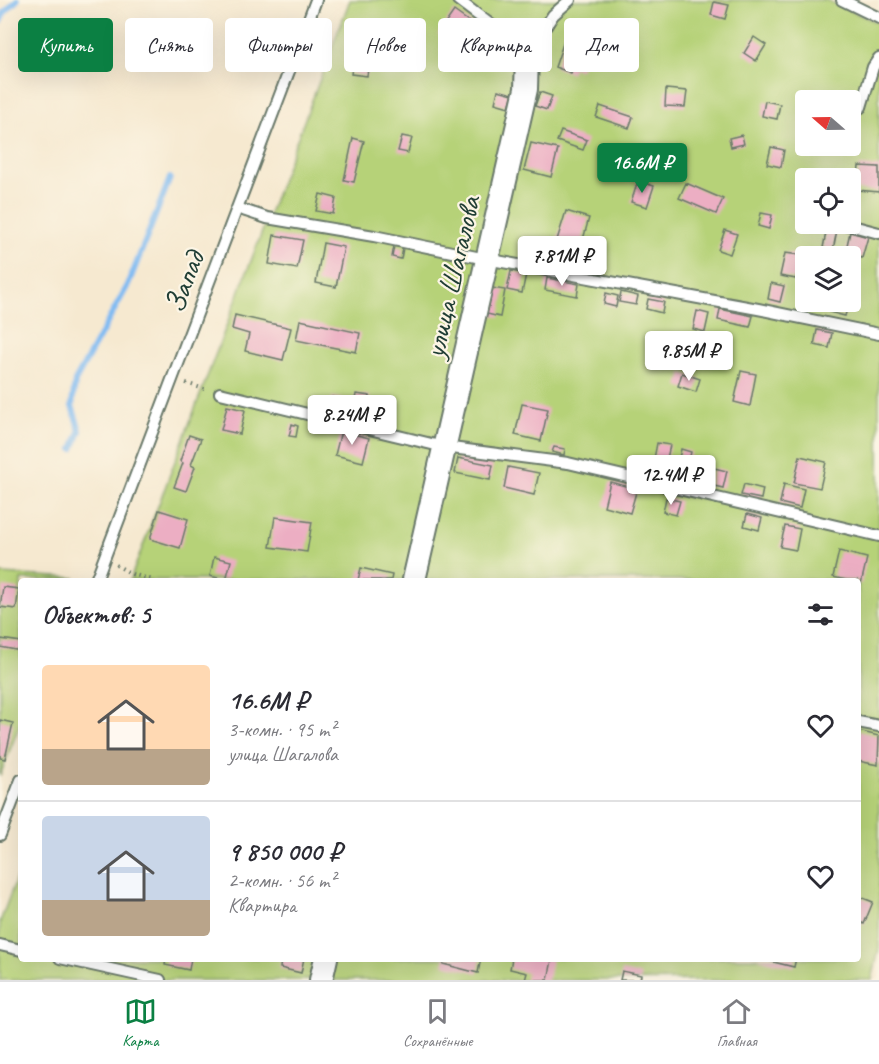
<!DOCTYPE html>
<html lang="ru">
<head>
<meta charset="utf-8">
<style>
  :root { --surface:#fff; --page:#f2f2f3; --text:#2b2b33; --muted:#7c7c81; --line:#e1e1e2; --accent:#0b8043 }
  body { margin:0; font-family:Caveat,sans-serif; background:var(--page); color:var(--text); height:100vh; display:flex; flex-direction:column; font-size:22px; white-space:nowrap }
  * { box-sizing:border-box; margin:0 }
  p { font-size:20px; color:var(--muted) }
  .icon { flex:none; width:33px; height:33px; fill:none; stroke:currentColor; stroke-width:2; stroke-linecap:round; stroke-linejoin:round }
  .map { position:relative; flex:1; overflow:hidden }
  .drawer { position:absolute; left:18px; top:578px; width:843px; height:384px; display:flex; flex-direction:column; background:var(--surface); border-radius:6px; box-shadow:0 6px 24px #0002 }
  .drawer>* { flex:none }
  .guide { position:absolute; left:18px; top:18px; width:843px; height:54px; display:flex; gap:12px }
  .needle { width:39px; rotate:290deg }
  .fabs { position:absolute; left:795px; top:90px; display:grid; gap:12px }
  .fabs a { display:grid; place-items:center; width:66px; height:66px; border-radius:6px; background:var(--surface); box-shadow:0 6px 24px #0002; font-size:30px }
  .price { position:absolute; translate:-50% -51px; padding:0 14px; border-radius:6px; background:#fff; color:#222; font-size:20px; line-height:39px; filter:drop-shadow(0 2px 3px #0008) }
  .price::after { content:''; position:absolute; left:50%; top:36px; width:18px; height:14px; margin-left:-9px; background:inherit; clip-path:polygon(0 0,100% 0,50% 100%) }
  .price.active { background:var(--accent); color:#fff }
  ul { padding:0; list-style:none }
  li { display:flex; align-items:center; gap:18px; height:150px; padding:0 24px }
  li+li { border-top:2px solid var(--line) }
  li span { display:grid; place-items:center; flex:none; width:168px; height:120px; border-radius:6px; color:#555 }
  li>.icon { margin-inline-start:auto }
  span .icon { width:72px; height:72px; fill:#fffc; stroke-width:1 }
  li b { font-size:26px }
  h2 { display:flex; justify-content:space-between; align-items:center; height:72px; padding:0 24px; font-size:26px }
  .chip { padding:0 21px; border-radius:6px; background:var(--surface); box-shadow:0 6px 24px #0002; font-size:21px; line-height:54px }
  .chip.active { background:var(--accent); color:#fff }
  .tab-bar { display:flex; justify-content:space-around; align-items:center; height:84px; border-top:2px solid var(--line); background:var(--surface); font-size:16px; color:var(--muted) }
  .tab-bar a { display:grid; justify-items:center; gap:3px }
  .tab-bar .active { color:var(--accent) }
  .map>svg:first-child { display:block }
  .green { fill:#b6d278; stroke:#6a8856; stroke-width:1.5; fill-rule:evenodd }
  .lines { fill:none; stroke-linecap:round; stroke-linejoin:round }
  .stream { stroke:#80bbf2; stroke-width:6 }
  .building { fill:#ecaec3 }
  .service-casing { stroke:#6a796b; stroke-width:14 }
  .minor-casing { stroke:#6a796b; stroke-width:26 }
  .path { stroke:#6a796b; stroke-width:4; stroke-dasharray:1.5 4.5; stroke-linecap:butt }
  .service { stroke:#fff; stroke-width:10 }
  .minor { stroke:#fff; stroke-width:22 }
  .labels { text-anchor:middle; stroke-width:4.5; stroke-linejoin:round; paint-order:stroke }
  .street-label { font-size:30px; fill:#1f3d34; stroke:#fcf5e5 }
</style>
</head>
<body>
<div class="map">
<svg width="879" height="980" viewBox="0 0 879 980">
  <rect width="100%" height="100%" fill="#fcf5e5"/>
  <filter id="ink" filterUnits="userSpaceOnUse"><feTurbulence type="fractalNoise" baseFrequency=".0167" numOctaves="2"/><feDisplacementMap in="SourceGraphic" scale="12" xChannelSelector="R" yChannelSelector="G"/><feConvolveMatrix kernelMatrix="1 2 1 2 8 2 1 2 1" color-interpolation-filters="sRGB"/></filter>
  <filter id="wash" filterUnits="userSpaceOnUse"><feTurbulence type="fractalNoise" baseFrequency=".008" numOctaves="4" result="noise"/><feDisplacementMap in="SourceGraphic" scale="24" xChannelSelector="R" yChannelSelector="G"/><feGaussianBlur stdDeviation="1.35" result="paint"/><feColorMatrix in="noise" values="0 0 0 0 0 0 0 0 0 0 0 0 0 0 0 0 0 1.4 0 .05"/><feComposite in="paint" operator="in"/></filter>
  <g filter="url(#wash)">
    <rect width="100%" height="100%" fill="#f6e9d0"/>
    <path class="green" d="M350,0H826L879,23V948L872,980H0V922L21,866V958H858V580H130ZM806,100H850V146H806ZM806,178H850V224H806ZM806,256H850V302H806Z
      M0,574L75,578L74,580H21V721L0,776Z"/>
    <g class="lines">
      <path class="stream" d="M0,22L4,13L17,0
        M73,449L80,431L72,406L75,381L128,285L170,178"/>
    </g>
    <g id="blocks">
      <path class="building" d="M714,2L729,5L725,19L711,15Z
        M454,11L499,43L483,66L438,34Z
        M356,31L368,38L361,50L349,43Z
        M754,37L766,45L756,61L744,53Z
        M565,38L588,46L580,70L573,68L571,73L555,67Z
        M353,60L369,61L367,76L351,74Z
        M666,89L687,91L685,107L665,106Z
        M498,90L513,94L509,107L495,103Z
        M540,92L552,96L547,110L535,106Z
        M765,101L780,104L777,119L762,116Z
        M600,106L633,117L629,128L596,117Z
        M561,131L587,140L583,150L557,141Z
        M742,135L744,144L731,147L729,138Z
        M402,136L412,138L408,153L398,151Z
        M353,138L364,141L354,182L344,180Z
        M531,143L558,149L551,177L524,170Z
        M771,147L784,150L781,167L767,164Z
        M859,166L879,167V192L857,190Z
        M638,181L654,186L647,207L631,202Z
        M686,183L723,199L716,214L679,198Z
        M320,194L336,198L333,214L316,211Z
        M566,211L589,218L581,247L557,240Z
        M761,213L772,215L769,229L758,226Z
        M827,227L837,230L833,250L823,248Z
        M725,230L737,234L730,254L718,250Z
        M850,232L868,237L862,258L845,254Z
        M274,235L303,240L297,269L269,264Z
        M323,243L344,247L336,287L316,283Z
        M394,246L403,248L401,259L392,257Z
        M785,253L800,255L796,279L780,276Z
        M511,271L526,274L522,293L507,290Z
        M547,278L579,284L577,296L545,290Z
        M771,283L784,286L780,302L768,299Z
        M492,288L505,290L500,317L487,314Z
        M621,292L638,296L636,305L619,302Z
        M606,293L618,296L616,307L604,304Z
        M648,299L664,302L662,313L646,309Z
        M831,302H849L845,316L829,312Z
        M720,309L753,316L750,327L718,320Z
        M697,311L709,314L705,332L693,329Z
        M235,315L291,328L283,360L245,351L249,334L232,329Z
        M300,320L360,333L356,352L296,340Z
        M817,330L832,333L829,348L814,345Z
        M741,371L756,374L750,406L734,402Z
        M682,373L700,379L696,392L678,386Z
        M356,394L370,396L367,414L353,411Z
        M332,397L348,400L345,414L329,410Z
        M522,404L548,409L541,441L515,435Z
        M227,406L245,410L240,434L221,430Z
        M292,424L298,426L296,437L289,436Z
        M341,431L369,438L363,462L335,455Z
        M189,435L201,439L191,465L195,467L186,491L174,487L183,463L180,461Z
        M657,443L670,445L664,472L652,469Z
        M554,447L565,449L564,455L552,452Z
        M681,449L691,452L685,477L675,475Z
        M800,456L826,462L820,488L794,483Z
        M458,458L493,465L490,480L455,473Z
        M508,467L539,473L534,495L504,488Z
        M714,468L727,471L723,488L710,485Z
        M610,482L637,489L630,513L604,506Z
        M744,484L763,489L761,499L741,495Z
        M784,484L804,489L800,508L780,503Z
        M666,498L680,501L676,515L663,512Z
        M159,510L188,519L180,548L150,539Z
        M747,514L762,518L759,530L744,526Z
        M275,517L312,522L307,552L270,547Z
        M785,526L800,529L796,550L780,547Z
        M839,551L867,558L861,584L858,583V580H846L833,577Z
        M214,557L231,561L226,580L210,576Z
        M361,568L392,575L391,580H358Z
        M3,587L19,589L16,609L0,607Z
        M1,639L21,642V651L0,647Z
        M0,720L13,723L5,759L0,758Z
        M858,731L879,736L878,765L858,761Z
        M858,896L873,902L864,924L858,921Z
        M166,958H191L189,970L165,965Z
        M281,958H304L301,973L280,968Z
        M445,958H481L478,973L443,964Z
        M512,958H544L552,960L548,980H525L527,973L510,969Z
        M757,958H796L794,967Z
        M622,971L641,975L640,980H620Z"/>
    </g>
  </g>
  <g filter="url(#ink)">
    <use href="#blocks" fill-opacity="0" stroke="#6a796b" stroke-width="1.5"/>
    <g class="lines">
      <g class="service-casing">
        <path id="service" d="M458,0L507,37L527,56L553,15L570,0
          M842,0L879,18
          M861,107L873,67L879,58
          M237,208L267,218L374,236L486,259L758,309L879,334
          M845,224L879,233
          M220,393L444,447L568,463L879,536
          M96,580L316,0
          M858,722L879,726
          M0,835L21,780
          M0,945L21,950
          M60,958L160,980"/>
      </g>
      <g class="minor-casing">
        <path id="minor" d="M414,580L526,89L527,56
          M321,980L326,958"/>
      </g>
      <path class="path" d="M186,383L207,390
        M116,565L132,574L153,580"/>
      <use href="#service" class="service"/>
      <use href="#minor" class="minor"/>
    </g>
  </g>
  <g class="labels">
    <g class="street-label">
      <text transform="translate(452 277) rotate(-77)" y="10">улица Шагалова</text>
      <text transform="translate(184 282) rotate(-69)" y="10">Запад</text>
    </g>
  </g>
</svg>
<div class="fabs">
<a><svg class="needle" viewBox="-14 -14 28 28"><path d="M0-13l5 13h-10z" fill="#e53935"/><path d="M0 13l5-13h-10z" fill="#7c7c81"/></svg></a>
<a><svg class="icon" aria-label="locate" viewBox="0 0 24 24"><circle cx="12" cy="12" r="6"/><path d="M12 2v4M12 18v4M2 12h4M18 12h4"/></svg></a>
<a><svg class="icon" aria-label="layers" viewBox="0 0 24 24"><path d="M12 4l9 5-9 5-9-5zM3 14l9 5 9-5"/></svg></a>
</div>
<b class="price active" style="left:642px;top:194px">16.6M ₽</b>
<b class="price" style="left:562px;top:287px">7.81M ₽</b>
<b class="price" style="left:689px;top:382px">9.85M ₽</b>
<b class="price" style="left:352px;top:446px">8.24M ₽</b>
<b class="price" style="left:671px;top:506px">12.4M ₽</b>
<div class="guide">
<a class="chip active">Купить</a>
<a class="chip">Снять</a>
<a class="chip">Фильтры</a>
<a class="chip">Новое</a>
<a class="chip">Квартира</a>
<a class="chip">Дом</a>
</div>
<section class="drawer">
<h2>Объектов: 5<svg class="icon" aria-label="filters" viewBox="0 0 24 24"><path d="M4 7h16M4 17h16"/><circle cx="9" cy="7" r="2"/><circle cx="15" cy="17" r="2"/></svg></h2>
<ul>
<li><span style="background:linear-gradient(#ffd9b3 70%,#b9a48a 0)"><svg class="icon" aria-label="home" viewBox="0 0 24 24"><path d="M3 11l9-7 9 7M6 9v11h12V9"/></svg></span><div><b>16.6M ₽</b><p>3-комн. · 95 m²</p><p>улица Шагалова</p></div><svg class="icon" aria-label="heart" viewBox="0 0 24 24"><path d="M12 20l-8-8c-3-5 5-10 8-4 3-6 11-1 8 4z"/></svg></li>
<li><span style="background:linear-gradient(#c9d6e8 70%,#b9a48a 0)"><svg class="icon" aria-label="home" viewBox="0 0 24 24"><path d="M3 11l9-7 9 7M6 9v11h12V9"/></svg></span><div><b>9 850 000 ₽</b><p>2-комн. · 56 m²</p><p>Квартира</p></div><svg class="icon" aria-label="heart" viewBox="0 0 24 24"><path d="M12 20l-8-8c-3-5 5-10 8-4 3-6 11-1 8 4z"/></svg></li>
</ul>
</section>
</div>
<nav class="tab-bar">
<a class="active"><svg class="icon" aria-label="map" viewBox="0 0 24 24"><path d="M3 6l6-2 6 2 6-2v14l-6 2-6-2-6 2zM9 4v14M15 6v14"/></svg>Карта</a>
<a><svg class="icon" aria-label="saved" viewBox="0 0 24 24"><path d="M7 4h10v16l-5-4-5 4z"/></svg>Сохранённые</a>
<a><svg class="icon" aria-label="home" viewBox="0 0 24 24"><path d="M3 11l9-7 9 7M6 9v11h12V9"/></svg>Главная</a>
</nav>
</body>
</html>
